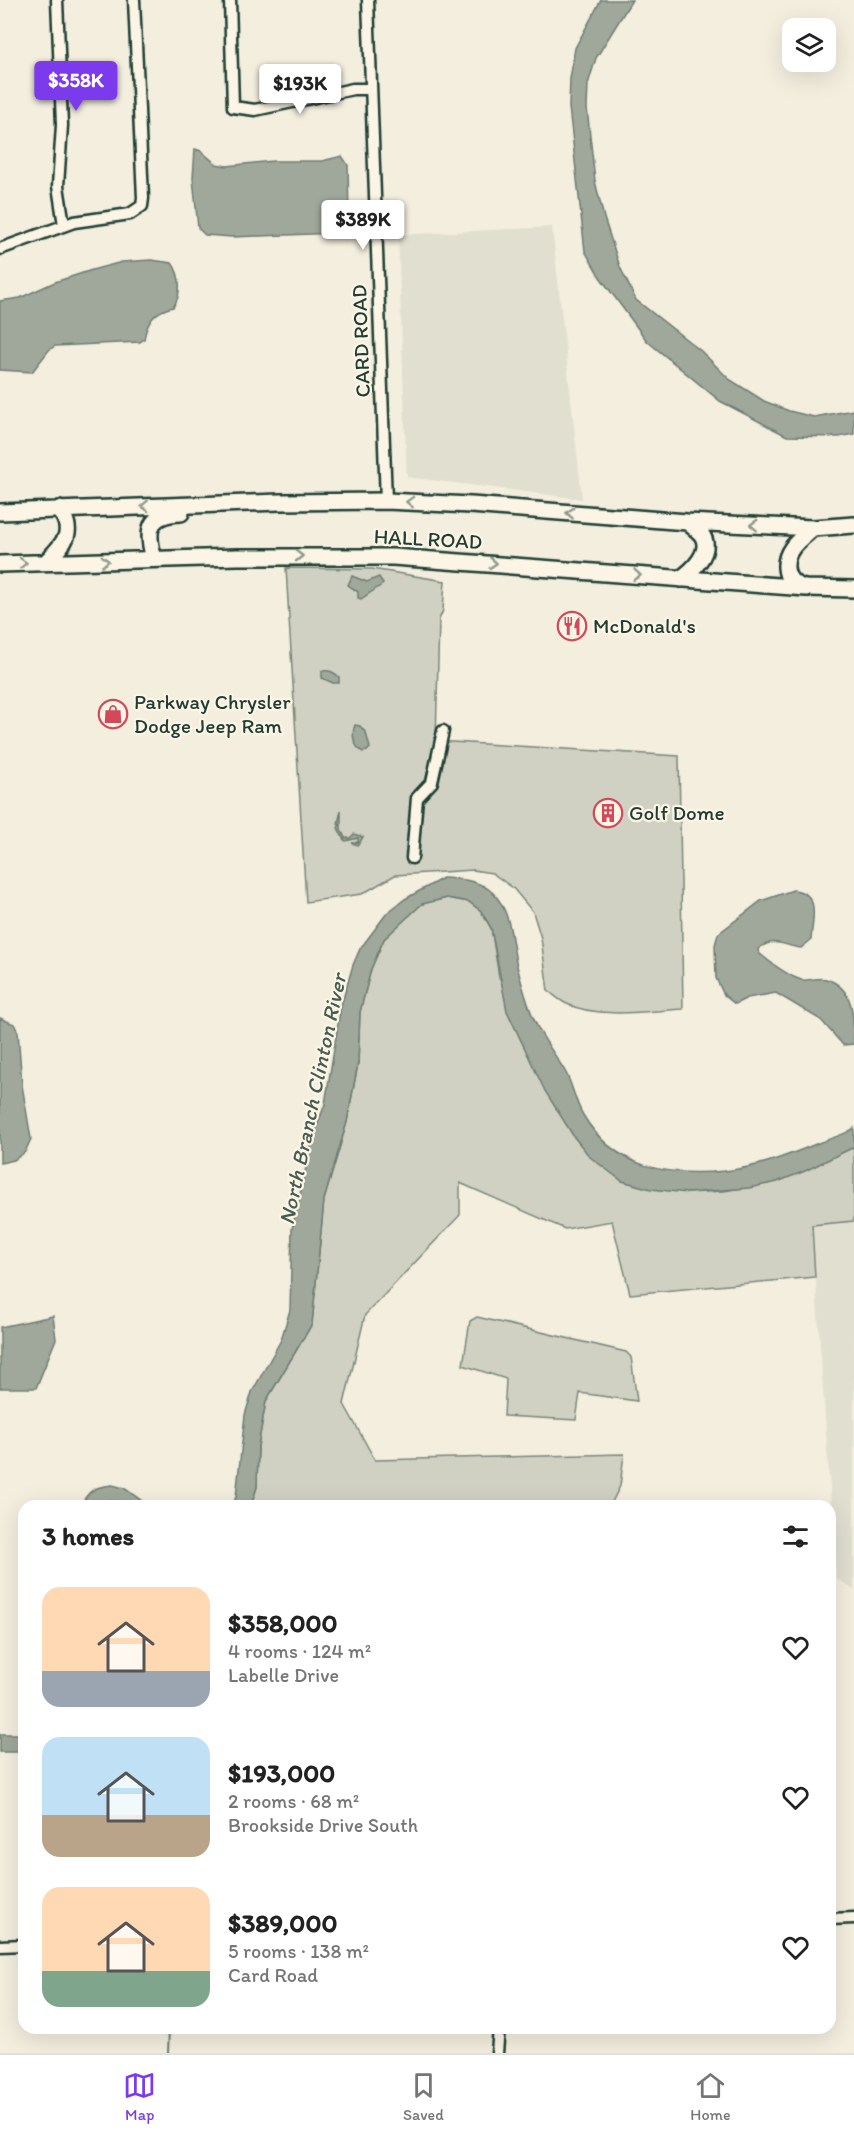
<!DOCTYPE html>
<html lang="en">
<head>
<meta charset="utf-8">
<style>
  :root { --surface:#fff; --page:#f6f6f6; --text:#222; --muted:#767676; --line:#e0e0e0; --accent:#7c3aed }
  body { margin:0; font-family:Itim,sans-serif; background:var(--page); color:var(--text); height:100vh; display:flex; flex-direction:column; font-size:22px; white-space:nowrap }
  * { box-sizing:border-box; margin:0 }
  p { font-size:20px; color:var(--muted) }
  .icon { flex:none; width:33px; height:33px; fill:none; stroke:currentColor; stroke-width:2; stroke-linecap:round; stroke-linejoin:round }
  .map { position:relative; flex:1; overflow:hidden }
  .sheet { position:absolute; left:18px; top:1500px; width:818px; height:534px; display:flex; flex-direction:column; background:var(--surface); border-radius:18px; box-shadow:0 6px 24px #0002 }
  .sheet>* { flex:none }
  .buttons { position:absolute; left:782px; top:18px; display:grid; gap:12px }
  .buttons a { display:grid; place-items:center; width:54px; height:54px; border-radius:12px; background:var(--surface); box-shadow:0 6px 24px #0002; font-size:30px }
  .price { position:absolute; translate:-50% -51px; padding:0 14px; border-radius:6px; background:#fff; color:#222; font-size:20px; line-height:39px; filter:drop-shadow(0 2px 3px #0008) }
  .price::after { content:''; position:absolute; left:50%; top:36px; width:18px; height:14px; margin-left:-9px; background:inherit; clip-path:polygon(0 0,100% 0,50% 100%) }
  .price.on { background:var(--accent); color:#fff }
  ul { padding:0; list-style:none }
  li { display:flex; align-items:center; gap:18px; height:150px; padding:0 24px }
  li span { display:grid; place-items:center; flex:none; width:168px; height:120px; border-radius:18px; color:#555 }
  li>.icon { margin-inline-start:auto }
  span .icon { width:72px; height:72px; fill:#fffc; stroke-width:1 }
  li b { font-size:26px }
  h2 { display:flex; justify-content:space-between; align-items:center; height:72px; padding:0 24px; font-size:26px }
  .tabs { display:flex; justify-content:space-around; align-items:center; height:84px; border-top:2px solid var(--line); background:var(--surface); font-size:16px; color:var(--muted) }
  .tabs a { display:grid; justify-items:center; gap:3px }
  .tabs .on { color:var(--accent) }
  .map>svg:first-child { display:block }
  .built { fill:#e1dfd0 }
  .green { fill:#d0d1c2; stroke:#78877b; stroke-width:1.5 }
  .water { fill:#a0a89b; stroke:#6c7d72; stroke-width:1.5 }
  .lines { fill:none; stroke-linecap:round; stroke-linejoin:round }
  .stream { stroke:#6c7d72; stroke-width:2 }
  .minor-casing { stroke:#1f3d34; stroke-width:15 }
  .highway-casing { stroke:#1f3d34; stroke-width:20 }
  .minor { stroke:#fcf5e5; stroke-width:10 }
  .highway { stroke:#fcf5e5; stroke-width:15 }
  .oneway { stroke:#8e998c }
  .labels { text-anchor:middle; stroke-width:4.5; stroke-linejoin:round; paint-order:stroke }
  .street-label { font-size:21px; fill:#1f3d34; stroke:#fcf5e5 }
  .poi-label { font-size:21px; fill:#1f3d34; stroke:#fcf5e5; text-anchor:start }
  .water-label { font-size:22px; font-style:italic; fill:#465d53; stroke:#fcf5e5 }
</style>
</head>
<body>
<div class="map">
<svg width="854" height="2053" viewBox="0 0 854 2053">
  <rect width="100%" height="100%" fill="#f3eede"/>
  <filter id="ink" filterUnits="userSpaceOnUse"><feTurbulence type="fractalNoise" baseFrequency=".0167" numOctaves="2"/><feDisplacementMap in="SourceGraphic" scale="12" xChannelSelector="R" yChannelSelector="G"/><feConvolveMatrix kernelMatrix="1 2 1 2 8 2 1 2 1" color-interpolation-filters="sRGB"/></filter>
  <g filter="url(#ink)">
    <path class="built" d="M552,227L582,499L407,477L398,235Z
      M854,1221V1590L836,1578L812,1225Z"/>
    <path class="green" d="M286,568L372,569L445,581L443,610L439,620L436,741L679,756L683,1009C649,1011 599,1019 567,1004C560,1001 554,995 548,991L541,938L533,912L513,888L492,873L473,870L395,875L362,894L306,902Z
      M447,898L469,902L481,911L491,928L499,977L574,1137L687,1193L724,1191L777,1182L854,1147V1221L812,1225L815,1277L630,1294L612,1221L565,1229L460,1183V1215L365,1315L344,1404L375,1460L624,1454L620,1486L610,1506H251L257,1487L258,1446L266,1401L312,1324L324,1200L347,1122L358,1064L360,1012L371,969L384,939L403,920L422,904Z
      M477,1317L626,1352L631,1357L637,1401L580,1393L576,1420L504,1416L506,1379L463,1365L470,1321Z"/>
    <path class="water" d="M601,0H632L596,58L588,84L587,108L595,181L604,218L620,267L636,300L701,351L729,379L764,401L789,411L814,417L854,410V434L839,437L787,436L720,401L647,341L600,277L585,251L569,107L570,79L575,48Z
      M195,149L201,151L216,164L227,166L273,161H322L342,156L348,165L349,221L343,231L337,233L232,237L205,235L198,228L193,178Z
      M151,260L172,263C181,275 182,295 173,307C155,311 147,321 144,339L140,342L55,346L49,350L32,372L0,370V301L20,298L55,282L92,270L122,262Z
      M352,576L367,582L379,577L383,584L361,599L358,598V592L348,585Z
      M322,671C330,670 334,672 339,677V683H333L322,678Z
      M355,725L360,726L366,733L370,748L367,751L363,752C354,747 351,735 355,725Z
      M341,810V829L345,838H350L354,834L363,837L358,845L352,843L358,842V838L346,841L344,840L338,828L340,824H338Z
      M443,878C460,879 480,880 493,893C512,912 511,942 517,966C522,985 528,1008 537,1026C545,1042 557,1057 566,1073C573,1086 575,1102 583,1115C614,1168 668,1177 725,1171C760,1167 789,1155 821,1142C831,1138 845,1135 854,1128V1147L805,1171L777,1182L749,1188L687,1193L651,1189L622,1181L590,1157L574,1137L545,1091L507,1011L491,928L481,911L469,902L447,898L422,904L384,939L371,969L360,1012L358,1063L347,1122L324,1200L312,1324L266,1401L258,1446L257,1487L251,1506H232L236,1497L245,1415L252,1392L281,1340L290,1310L292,1229L313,1137L325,1104L341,1006L353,965L360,949L387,913L405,899Z
      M793,890C822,893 812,920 811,940L801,948C783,946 775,936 758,949L759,953C768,961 792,979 803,980C810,981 818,977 826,979C854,987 854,1016 854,1044L843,1045L821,1020L776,993L747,998L735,1004L724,995L716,978L715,945L718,934L761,901Z
      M0,1018L14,1024L18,1032L22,1085L31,1139L25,1152L14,1160L0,1163Z
      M53,1316L56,1339L36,1388H0V1327Z
      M112,1485L124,1488L149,1506H125L110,1500L96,1506H80C89,1490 94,1487 112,1485Z
      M0,1734H24V1752H0Z"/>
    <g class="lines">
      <path class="stream" d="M168,2053L169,2028"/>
      <g class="minor-casing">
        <path id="minor" d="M57,0L62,125L58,186L64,225
          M230,0L233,107L255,110L353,89H371
          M368,0L386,501
          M0,249L74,222L130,214L142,206L143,198L134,0
          M412,858L417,798L432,782L443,731
          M830,1919L854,1918
          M0,1946L24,1945
          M497,2053L499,2028"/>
      </g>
      <g class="highway-casing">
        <path id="highway" d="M0,512L280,502L386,501L471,505L687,522L813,528L854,525
          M154,559C146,531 147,514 181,513
          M46,562C63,544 77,533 59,509
          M0,564L237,557H393L806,588L854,589
          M680,579C692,571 713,552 702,535C698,530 692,526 687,522
          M802,587C784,583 782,562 792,548C797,541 806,534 813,528"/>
      </g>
      <use href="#minor" class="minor"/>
      <use href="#highway" class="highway"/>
    </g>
    <defs><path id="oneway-chevron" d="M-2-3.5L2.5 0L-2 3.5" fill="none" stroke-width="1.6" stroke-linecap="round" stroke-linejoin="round" transform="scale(1.5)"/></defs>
    <g class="oneway">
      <use href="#oneway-chevron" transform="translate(410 502) rotate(-178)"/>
      <use href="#oneway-chevron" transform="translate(145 506) rotate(178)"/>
      <use href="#oneway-chevron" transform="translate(570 513) rotate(-176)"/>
      <use href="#oneway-chevron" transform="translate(754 525) rotate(-177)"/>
      <use href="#oneway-chevron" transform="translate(299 556)"/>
      <use href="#oneway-chevron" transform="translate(105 561) rotate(-2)"/>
      <use href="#oneway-chevron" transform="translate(23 563) rotate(-2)"/>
      <use href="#oneway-chevron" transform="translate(493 563) rotate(3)"/>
      <use href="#oneway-chevron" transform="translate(637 575) rotate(5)"/>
    </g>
  </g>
  <defs>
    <g id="restaurant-ring" transform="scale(1.5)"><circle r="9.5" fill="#fcf5e5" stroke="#d1495b" stroke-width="1.5"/><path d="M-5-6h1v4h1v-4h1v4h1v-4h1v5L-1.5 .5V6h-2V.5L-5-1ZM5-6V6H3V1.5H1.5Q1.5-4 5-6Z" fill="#d1495b"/></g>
    <g id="shop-ring" transform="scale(1.5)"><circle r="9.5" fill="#fcf5e5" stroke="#d1495b" stroke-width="1.5"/><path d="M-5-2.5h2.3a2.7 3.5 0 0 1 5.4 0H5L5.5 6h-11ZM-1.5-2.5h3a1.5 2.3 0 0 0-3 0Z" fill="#d1495b"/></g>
    <g id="building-ring" transform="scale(1.5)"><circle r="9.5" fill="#fcf5e5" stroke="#d1495b" stroke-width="1.5"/><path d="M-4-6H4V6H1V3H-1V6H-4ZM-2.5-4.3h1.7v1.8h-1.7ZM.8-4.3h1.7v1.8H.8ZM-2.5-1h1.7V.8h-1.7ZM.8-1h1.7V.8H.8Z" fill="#d1495b"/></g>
  </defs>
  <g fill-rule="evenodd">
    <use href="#restaurant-ring" x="572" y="626"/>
    <use href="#shop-ring" x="113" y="714"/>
    <use href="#building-ring" x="608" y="813"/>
  </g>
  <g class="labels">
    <g class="street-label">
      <text transform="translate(361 341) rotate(-92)" y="7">CARD ROAD</text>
      <text transform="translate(428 539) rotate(3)" y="7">HALL ROAD</text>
    </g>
    <g class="poi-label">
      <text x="593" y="633">McDonald's</text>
      <text x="134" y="709">Parkway Chrysler<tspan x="134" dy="24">Dodge Jeep Ram</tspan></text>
      <text x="629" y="820">Golf Dome</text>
    </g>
    <g class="water-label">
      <text transform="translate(312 1099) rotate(-78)" y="8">North Branch Clinton River</text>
    </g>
  </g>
</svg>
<div class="buttons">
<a><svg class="icon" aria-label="layers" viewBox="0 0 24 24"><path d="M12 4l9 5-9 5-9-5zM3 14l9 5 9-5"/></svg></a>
</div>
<b class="price on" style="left:76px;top:112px">$358K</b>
<b class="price" style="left:300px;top:115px">$193K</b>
<b class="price" style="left:363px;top:251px">$389K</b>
<section class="sheet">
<h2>3 homes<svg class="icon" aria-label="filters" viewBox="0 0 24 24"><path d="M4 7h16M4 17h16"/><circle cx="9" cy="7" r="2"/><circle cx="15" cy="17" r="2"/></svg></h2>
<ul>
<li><span style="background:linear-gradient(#ffd9b3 70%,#9aa5b1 0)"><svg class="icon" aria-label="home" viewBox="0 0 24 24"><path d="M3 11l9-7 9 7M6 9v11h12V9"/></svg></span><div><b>$358,000</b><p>4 rooms · 124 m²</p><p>Labelle Drive</p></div><svg class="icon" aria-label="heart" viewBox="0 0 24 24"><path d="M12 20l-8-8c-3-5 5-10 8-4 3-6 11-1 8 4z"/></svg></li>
<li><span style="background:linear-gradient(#bfe0f5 65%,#b9a48a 0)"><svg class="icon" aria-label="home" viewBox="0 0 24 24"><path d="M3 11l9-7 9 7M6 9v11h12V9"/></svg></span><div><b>$193,000</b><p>2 rooms · 68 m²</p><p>Brookside Drive South</p></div><svg class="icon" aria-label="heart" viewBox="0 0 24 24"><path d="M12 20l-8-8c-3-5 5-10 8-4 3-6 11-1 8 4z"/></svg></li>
<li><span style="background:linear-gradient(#ffd9b3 70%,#7fa58c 0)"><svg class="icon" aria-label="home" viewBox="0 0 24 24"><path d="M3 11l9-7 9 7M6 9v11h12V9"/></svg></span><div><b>$389,000</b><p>5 rooms · 138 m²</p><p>Card Road</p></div><svg class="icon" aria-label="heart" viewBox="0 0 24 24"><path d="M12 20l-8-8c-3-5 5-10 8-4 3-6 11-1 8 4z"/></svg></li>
</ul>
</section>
</div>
<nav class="tabs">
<a class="on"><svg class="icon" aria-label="map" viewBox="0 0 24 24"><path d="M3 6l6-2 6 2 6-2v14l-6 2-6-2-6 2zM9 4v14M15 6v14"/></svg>Map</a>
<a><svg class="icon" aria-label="saved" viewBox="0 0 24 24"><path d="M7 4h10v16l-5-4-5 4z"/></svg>Saved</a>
<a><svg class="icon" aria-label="home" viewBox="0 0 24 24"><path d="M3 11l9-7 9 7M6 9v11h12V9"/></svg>Home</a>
</nav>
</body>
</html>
